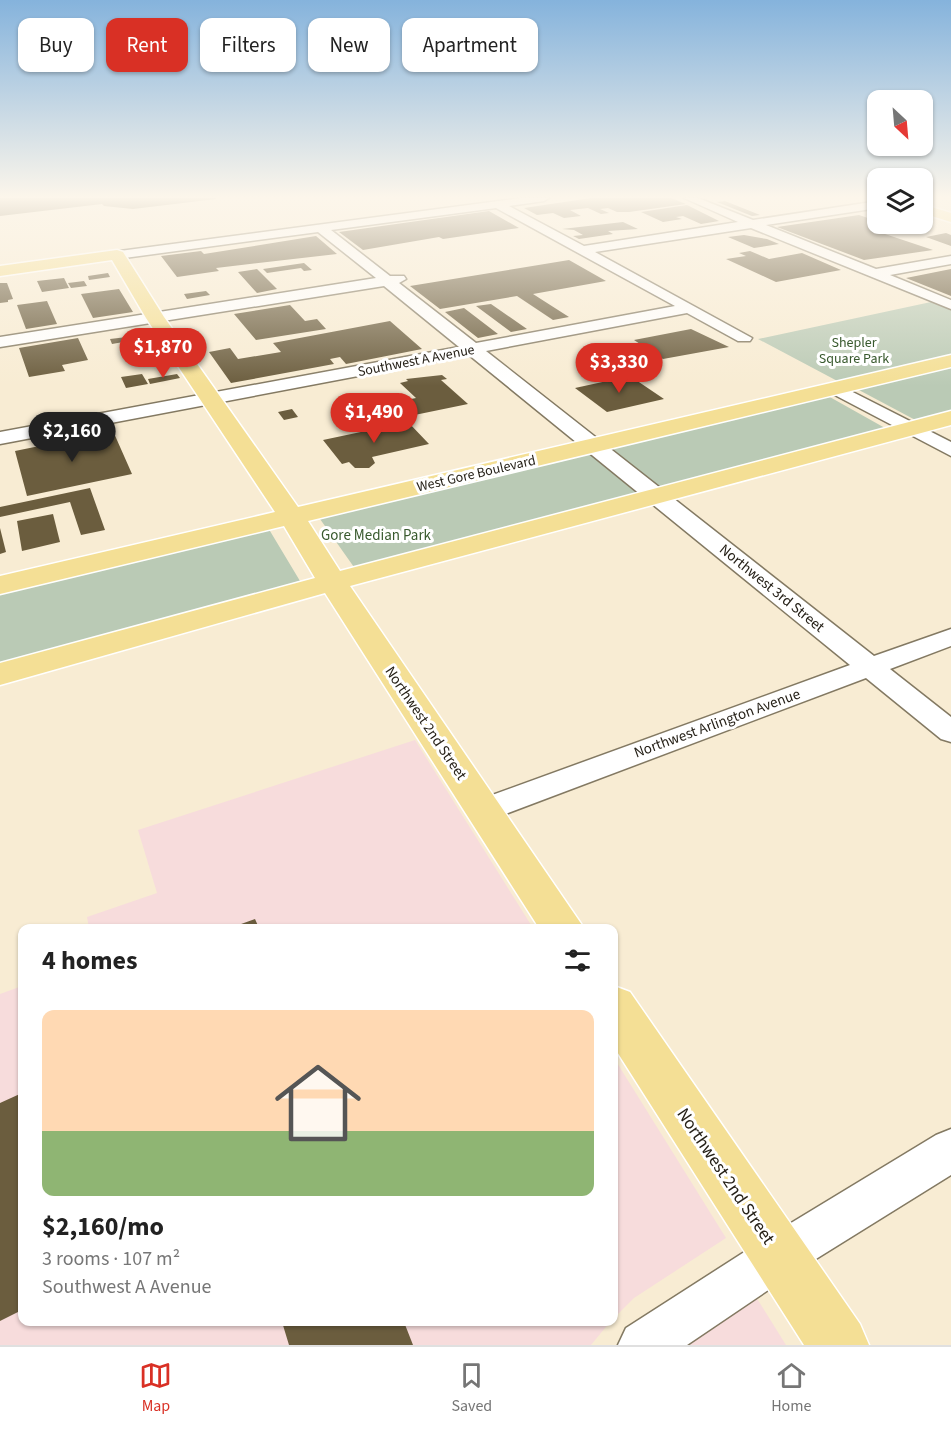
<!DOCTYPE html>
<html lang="en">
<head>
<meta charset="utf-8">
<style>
  :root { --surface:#fff; --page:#f6f6f6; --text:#222; --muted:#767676; --line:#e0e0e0; --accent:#d93025 }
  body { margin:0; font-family:"Source Sans 3",sans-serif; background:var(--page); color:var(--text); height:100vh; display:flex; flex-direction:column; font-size:22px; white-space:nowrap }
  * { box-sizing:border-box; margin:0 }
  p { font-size:20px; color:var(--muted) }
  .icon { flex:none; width:33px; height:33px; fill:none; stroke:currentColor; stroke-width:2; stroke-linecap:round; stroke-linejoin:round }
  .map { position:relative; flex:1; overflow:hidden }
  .panel { position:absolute; left:18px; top:924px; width:600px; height:402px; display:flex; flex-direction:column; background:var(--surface); border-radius:12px; box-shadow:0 2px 4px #0004 }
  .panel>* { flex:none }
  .guide { position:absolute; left:18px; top:18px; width:600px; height:54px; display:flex; gap:12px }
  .needle { width:39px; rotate:154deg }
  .buttons { position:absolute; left:867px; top:90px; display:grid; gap:12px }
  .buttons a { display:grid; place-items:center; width:66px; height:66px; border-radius:12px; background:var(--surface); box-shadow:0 2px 4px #0004; font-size:30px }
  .price { position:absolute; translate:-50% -51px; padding:0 14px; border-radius:21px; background:var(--accent); color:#fff; font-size:20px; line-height:39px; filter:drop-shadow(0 2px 3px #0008) }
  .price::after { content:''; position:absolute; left:50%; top:36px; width:18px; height:14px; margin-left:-9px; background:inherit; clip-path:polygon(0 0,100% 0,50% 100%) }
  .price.on { background:#222; color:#fff }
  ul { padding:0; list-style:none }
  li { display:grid; align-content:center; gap:12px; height:318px; padding:0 24px }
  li+li { border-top:2px solid var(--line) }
  li span { display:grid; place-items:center; height:186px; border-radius:12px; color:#555 }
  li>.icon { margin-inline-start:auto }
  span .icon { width:108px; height:108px; fill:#fffc; stroke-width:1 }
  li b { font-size:26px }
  h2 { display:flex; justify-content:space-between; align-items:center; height:72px; padding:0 24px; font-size:26px }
  .pill { padding:0 21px; border-radius:12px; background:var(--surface); box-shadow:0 2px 4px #0004; font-size:21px; line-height:54px }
  .pill.on { background:var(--accent); color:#fff }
  .tabs { display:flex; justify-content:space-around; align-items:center; height:84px; border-top:2px solid var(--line); background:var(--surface); font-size:16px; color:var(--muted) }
  .tabs a { display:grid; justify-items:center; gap:3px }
  .tabs .on { color:var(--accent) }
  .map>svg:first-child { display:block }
  .commercial { fill:#f7dcdc }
  .green { fill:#bacab5 }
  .building { fill:#6b5d3e }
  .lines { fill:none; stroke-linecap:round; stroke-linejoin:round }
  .minor-casing { stroke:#837962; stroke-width:3 }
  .major-casing { stroke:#fff; stroke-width:3 }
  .minor { fill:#fff; fill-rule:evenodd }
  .major { fill:#f4df95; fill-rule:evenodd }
  .labels { text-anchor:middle; stroke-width:6; stroke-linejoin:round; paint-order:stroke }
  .far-park-label { font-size:14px; fill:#38592d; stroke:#fff }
  .far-street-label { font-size:14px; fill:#262118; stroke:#fff }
  .park-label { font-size:15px; fill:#38592d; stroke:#fff }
  .street-label { font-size:15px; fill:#262118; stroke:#fff }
  .near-street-label { font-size:18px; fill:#262118; stroke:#fff }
</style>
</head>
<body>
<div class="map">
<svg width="951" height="1345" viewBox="0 0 951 1345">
  <rect width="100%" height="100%" fill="#f8ecd3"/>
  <path class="commercial" d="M415,740L533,928H89L87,917L157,893L138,830Z
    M22,986V1322H610L591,1345H0V994Z
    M614,1058L726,1238L634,1298L614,1318Z
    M756,1297L786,1345H679Z"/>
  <path class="green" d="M931,302L951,310V359L843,384L758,339Z
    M951,366V415L921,423L857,389Z
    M828,396L885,428L659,488L606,447Z
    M590,453L639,492L356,570L320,519Z
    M267,526L300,581L0,667V592Z"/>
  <path class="building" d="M0,198H216V199L133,209L104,206L102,204L0,216Z
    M591,198H671L686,204L629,212H617L608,208L600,209L609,213L601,214L588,208L570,210L581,216L564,218L553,213L537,215L524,208Z
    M725,201L760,215L752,216L717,202Z
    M687,205L719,221L701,224L683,216L676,217L682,219L663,222L641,212Z
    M489,211L519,228L443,239L439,237L363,250L339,232Z
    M859,215L901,229L882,233L933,250L864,260L777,227Z
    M623,222L638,229L608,231L613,234L579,239L573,236L583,235L574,230L562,229Z
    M946,233L951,235V246L926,237Z
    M744,235L767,239L779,244L754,248L728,237Z
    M316,236L337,254L216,268L219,271L177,277L161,256L201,251L204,254Z
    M750,251L769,259L802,253L841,270L776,282L726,259L746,256L739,253Z
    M569,260L606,281L533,294L569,317L553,320L517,296L440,309L410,286Z
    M304,263L312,270L304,271L301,268L267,273L263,269Z
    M257,269L277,289L257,293L238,272Z
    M951,269V296L906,278Z
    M108,273L110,277L89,280L88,276Z
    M64,278L69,288L42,292L37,281Z
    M84,281L87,286L71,288L68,283Z
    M0,283H7L13,299L8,300V302L0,303Z
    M119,289L133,312L93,318L81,294Z
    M206,291L210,295L187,299L184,294Z
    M47,301L57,324L26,329L17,305Z
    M491,304L527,329L511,332L476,306Z
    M290,305L305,321L317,319L326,329L256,340L234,314Z
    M464,308L498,334L478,338L445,312Z
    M390,321L422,349L346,364L340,357L330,359L334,364L231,383L209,352L230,348L238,359L281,352L273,343Z
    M691,329L729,347L663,359L634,340Z
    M127,337L129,341L112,344L110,339Z
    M78,338L88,360L62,365L65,371L29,377L19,348Z
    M142,374L148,384L126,388L121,377Z
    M177,374L180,378L150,384L148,379Z
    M442,375L447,379L441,380L468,404L400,418L387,404L416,398L400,383L408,381L406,379Z
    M630,376L664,399L607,412L575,388Z
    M292,409L298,417L284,420L278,412Z
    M408,422L429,444L372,457L375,463L369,468H355L349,462L342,464L323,440Z
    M113,431L132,474L27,496L15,451Z
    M90,488L105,530L81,535L70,502L0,517V507Z
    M53,514L60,542L22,551L17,521Z
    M0,528L6,552L0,554Z
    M255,919L259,928H230Z
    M22,1093V1310L0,1321V1103Z
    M282,1322H404L413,1345H289Z"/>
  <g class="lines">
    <g class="minor-casing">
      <path id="minor" d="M521,198H549L544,201L509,206L584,246L738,222L684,198H698L753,220L878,201V208L766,225L876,269L951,256V264L890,275L951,300V309L751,228L595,252L752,338L750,341H738L687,313L486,351L874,656L951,629V646L890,669L951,717V742L941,739L866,678L495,818L484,822L473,818L468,810L473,802L850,665L469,355L0,444V432L459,347L384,286L0,347V337L376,278L318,232L117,259L112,258V252ZM496,208L675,306L476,343L399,283L406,279L404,276H390L331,230Z
        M835,383L951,442V456L829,392L826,388Z
        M951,1129V1175L795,1272L687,1345H618L626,1328L763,1240L936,1135Z"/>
    </g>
    <g class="major-casing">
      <path id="major" d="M922,204L951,213V222L922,213Z
        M117,250L123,252L164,317L298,507L951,355V367L308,521L340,571L951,411V425L350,586L584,928H539L325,593L0,685V663L315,578L284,526L0,594V576L275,512L146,318L112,260L0,276V266Z
        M614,986L630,992L860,1324L869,1345H804L614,1047Z"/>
    </g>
    <use href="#minor" class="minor"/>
    <use href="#major" class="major"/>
  </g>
  <linearGradient id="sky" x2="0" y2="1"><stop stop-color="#85b3dc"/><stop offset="0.51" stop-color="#fcf6eb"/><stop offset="1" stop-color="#fcf6eb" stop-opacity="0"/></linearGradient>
  <rect width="951" height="386" fill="url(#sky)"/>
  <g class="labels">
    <g class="far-park-label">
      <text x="854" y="347">Shepler<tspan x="854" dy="16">Square Park</tspan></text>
    </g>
    <g class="far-street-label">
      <text transform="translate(416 360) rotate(-11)" y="5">Southwest A Avenue</text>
      <text transform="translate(476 473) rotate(-13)" y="5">West Gore Boulevard</text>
    </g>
    <g class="park-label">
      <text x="376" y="540">Gore Median Park</text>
    </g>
    <g class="street-label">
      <text transform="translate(772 588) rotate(39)" y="5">Northwest 3rd Street</text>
      <text transform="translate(426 723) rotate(56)" y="5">Northwest 2nd Street</text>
      <text transform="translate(717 723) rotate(-20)" y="5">Northwest Arlington Avenue</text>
    </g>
    <g class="near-street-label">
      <text transform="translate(726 1176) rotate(56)" y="6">Northwest 2nd Street</text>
    </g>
  </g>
</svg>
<div class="buttons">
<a><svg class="needle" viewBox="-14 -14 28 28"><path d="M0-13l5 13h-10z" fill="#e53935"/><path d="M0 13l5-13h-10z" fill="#767676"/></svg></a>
<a><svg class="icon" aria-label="layers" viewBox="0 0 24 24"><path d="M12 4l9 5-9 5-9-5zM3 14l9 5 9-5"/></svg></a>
</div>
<b class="price" style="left:163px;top:379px">$1,870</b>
<b class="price" style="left:619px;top:394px">$3,330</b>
<b class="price" style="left:374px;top:444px">$1,490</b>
<b class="price on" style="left:72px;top:463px">$2,160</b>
<div class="guide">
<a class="pill">Buy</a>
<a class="pill on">Rent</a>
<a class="pill">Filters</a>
<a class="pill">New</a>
<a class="pill">Apartment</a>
</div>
<section class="panel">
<h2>4 homes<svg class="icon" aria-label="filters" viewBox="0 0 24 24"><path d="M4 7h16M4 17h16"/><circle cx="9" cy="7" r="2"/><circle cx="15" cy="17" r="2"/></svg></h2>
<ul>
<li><span style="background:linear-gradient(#ffd9b3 65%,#8fb573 0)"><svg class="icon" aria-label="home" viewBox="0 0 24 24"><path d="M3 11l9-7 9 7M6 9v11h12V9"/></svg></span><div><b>$2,160/mo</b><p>3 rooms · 107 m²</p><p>Southwest A Avenue</p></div></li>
</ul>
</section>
</div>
<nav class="tabs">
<a class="on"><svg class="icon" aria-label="map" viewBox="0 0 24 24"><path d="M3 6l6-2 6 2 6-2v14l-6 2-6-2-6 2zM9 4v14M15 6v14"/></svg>Map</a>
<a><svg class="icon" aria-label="saved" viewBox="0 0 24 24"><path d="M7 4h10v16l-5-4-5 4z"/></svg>Saved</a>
<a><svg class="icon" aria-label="home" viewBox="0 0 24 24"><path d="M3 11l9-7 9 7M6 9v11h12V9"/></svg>Home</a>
</nav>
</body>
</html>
